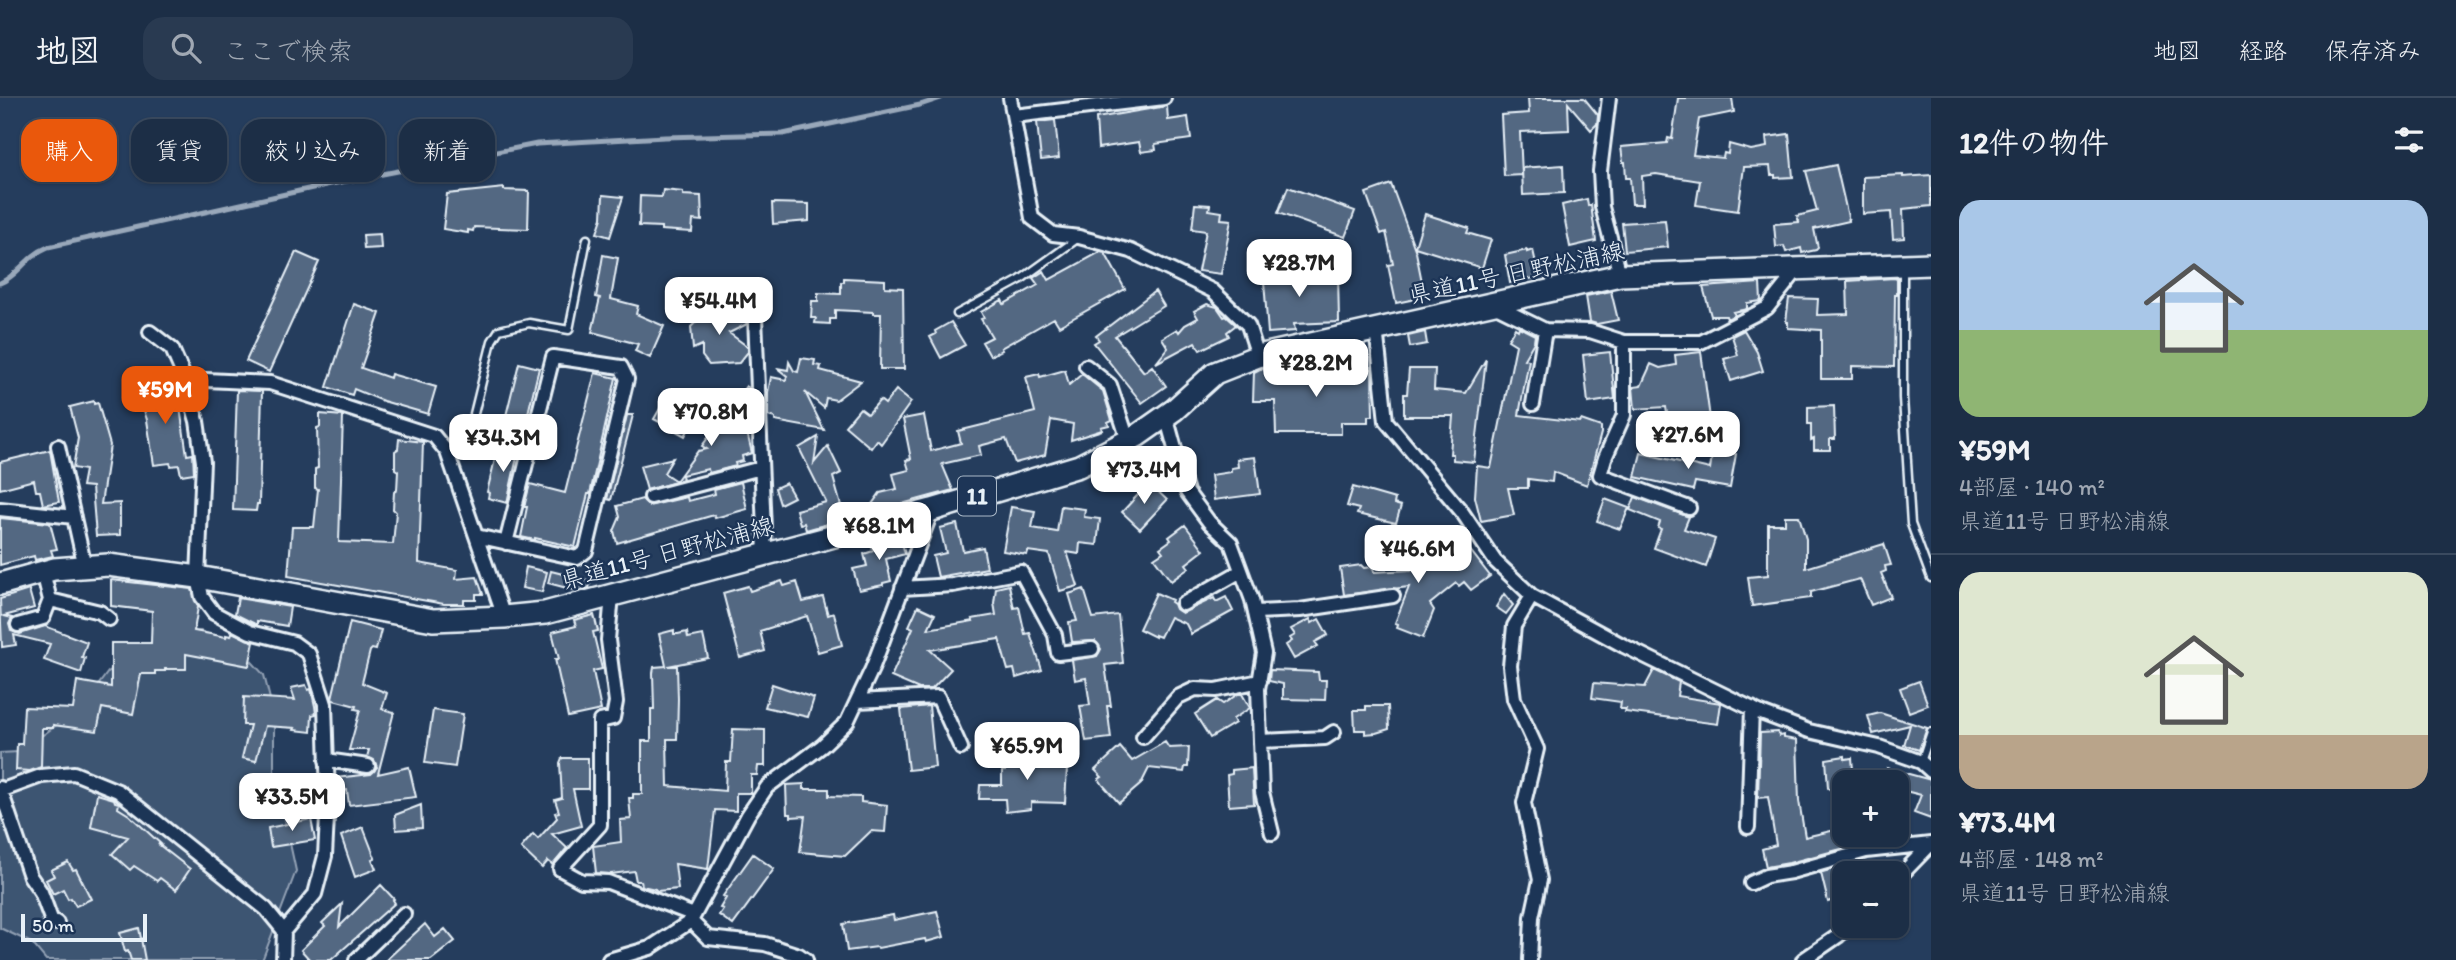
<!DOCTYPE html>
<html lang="ja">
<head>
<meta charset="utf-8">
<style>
  :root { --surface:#1c2e46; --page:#293a51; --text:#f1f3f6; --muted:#a0a8b3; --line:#3a4a5f; --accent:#ea580c }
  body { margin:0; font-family:Itim,"Klee One",sans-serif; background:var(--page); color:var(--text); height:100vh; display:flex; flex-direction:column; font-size:26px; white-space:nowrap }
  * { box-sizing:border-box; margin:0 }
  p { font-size:23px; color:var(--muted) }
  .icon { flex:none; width:38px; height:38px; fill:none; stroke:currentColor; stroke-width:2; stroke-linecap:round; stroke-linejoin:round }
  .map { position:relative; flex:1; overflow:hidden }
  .side { display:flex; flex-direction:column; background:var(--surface); width:525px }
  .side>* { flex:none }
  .guide { position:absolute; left:21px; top:21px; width:665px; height:63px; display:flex; gap:14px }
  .fabs { position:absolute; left:1832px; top:672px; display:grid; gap:14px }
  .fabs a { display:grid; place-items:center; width:77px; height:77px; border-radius:14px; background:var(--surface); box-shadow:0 2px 5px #0004,0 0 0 2px var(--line); font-size:35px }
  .scale { position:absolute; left:21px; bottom:18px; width:126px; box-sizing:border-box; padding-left:7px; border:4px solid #e8f1f8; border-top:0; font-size:19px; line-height:24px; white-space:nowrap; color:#e8f1f8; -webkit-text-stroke:5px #1d3557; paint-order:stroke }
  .price { position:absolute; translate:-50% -60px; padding:0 16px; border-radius:14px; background:#fff; color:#222; font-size:23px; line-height:46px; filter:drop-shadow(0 2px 4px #0008) }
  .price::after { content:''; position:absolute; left:50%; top:42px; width:21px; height:16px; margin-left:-10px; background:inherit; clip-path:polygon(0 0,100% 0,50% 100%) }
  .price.current { background:var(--accent); color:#fff }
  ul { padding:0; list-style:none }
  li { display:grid; align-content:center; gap:14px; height:371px; padding:0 28px }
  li+li { border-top:2px solid var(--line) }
  li span { display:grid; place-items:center; height:217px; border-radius:21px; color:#555 }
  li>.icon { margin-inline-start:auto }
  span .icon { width:126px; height:126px; fill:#fffc; stroke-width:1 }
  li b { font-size:30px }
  h2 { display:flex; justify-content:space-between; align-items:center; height:84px; padding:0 28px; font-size:30px }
  .chip { padding:0 24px; border-radius:21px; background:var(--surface); box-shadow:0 2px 5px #0004,0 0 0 2px var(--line); font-size:24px; line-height:63px }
  .chip.current { background:var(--accent); color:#fff }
  header { display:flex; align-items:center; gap:42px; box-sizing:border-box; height:98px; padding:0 35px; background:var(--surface); border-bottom:2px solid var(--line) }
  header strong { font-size:33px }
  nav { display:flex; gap:38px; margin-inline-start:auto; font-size:24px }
  .search { width:490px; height:63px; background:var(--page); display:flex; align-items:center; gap:18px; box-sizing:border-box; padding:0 24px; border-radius:21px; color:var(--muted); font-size:26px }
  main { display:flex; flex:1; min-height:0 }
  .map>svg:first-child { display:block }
  .green { fill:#3e5472; stroke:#93a2b5; stroke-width:2 }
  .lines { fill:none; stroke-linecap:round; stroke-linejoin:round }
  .stream { stroke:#99a8ba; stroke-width:5 }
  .building { fill:#536782; stroke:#e8f1f8; stroke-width:2 }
  .service-casing { stroke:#e8f1f8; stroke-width:11 }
  .minor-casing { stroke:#e8f1f8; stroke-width:18 }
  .primary-casing { stroke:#e8f1f8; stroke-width:26 }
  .service { stroke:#1d3557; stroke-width:6 }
  .minor { stroke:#1d3557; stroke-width:12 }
  .primary { stroke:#1d3557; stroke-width:21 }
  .labels { text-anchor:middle; stroke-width:5; stroke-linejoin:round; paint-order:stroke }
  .shield { fill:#1d3557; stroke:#abb9c8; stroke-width:2 }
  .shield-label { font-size:23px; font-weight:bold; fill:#e8f1f8 }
  .street-label { font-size:24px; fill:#e8f1f8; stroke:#1d3557 }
</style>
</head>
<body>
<header>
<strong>地図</strong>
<div class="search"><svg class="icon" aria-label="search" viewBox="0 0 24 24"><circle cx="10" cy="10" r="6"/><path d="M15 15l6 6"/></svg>ここで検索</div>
<nav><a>地図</a><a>経路</a><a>保存済み</a></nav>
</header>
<main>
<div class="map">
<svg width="1931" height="862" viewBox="0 0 1931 862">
  <rect width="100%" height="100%" fill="#253d5d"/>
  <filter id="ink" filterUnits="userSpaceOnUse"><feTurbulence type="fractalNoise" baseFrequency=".0143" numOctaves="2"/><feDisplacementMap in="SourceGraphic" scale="14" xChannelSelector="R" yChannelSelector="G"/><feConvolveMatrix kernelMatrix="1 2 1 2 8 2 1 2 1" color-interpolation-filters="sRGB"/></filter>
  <g filter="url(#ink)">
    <path class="green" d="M200,533L235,545L264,577L274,617V672L296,773L263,860L262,862H46L32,845L0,830V655L19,654L82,609L108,574L137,554L169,535Z"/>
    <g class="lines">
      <path class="stream" d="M0,185C18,178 26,158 48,149L326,87L537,46L665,39L783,36L920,7L941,0"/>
    </g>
    <path class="building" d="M1528,0H1584L1598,17L1597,26L1591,32L1568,5L1569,32L1520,34L1522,77L1504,78L1501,17L1529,15Z
      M1678,0H1732L1734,14L1699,21L1693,57L1723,60L1724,55L1728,56L1729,46L1751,52L1767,49L1766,39L1789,36L1793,79L1775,80V77H1771L1770,68L1744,69L1738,113L1696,107L1700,83L1656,76L1642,78L1643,106H1632L1630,80H1626L1625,64H1623L1621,49L1667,45L1668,40L1672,41Z
      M1167,8L1168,22L1188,19L1191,41L1155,46L1156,52L1141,54L1139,44L1098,50L1096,20Z
      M1055,22L1059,60L1041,62L1037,24Z
      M1563,67L1564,95L1523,97L1522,70Z
      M1836,67L1849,123L1814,131L1818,150L1816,152L1802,155L1801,150L1786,154L1784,148L1776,149L1774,126L1799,124L1797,118L1817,113L1806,73Z
      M1903,77V79L1931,77V108L1903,111L1904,140L1893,141L1891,114L1863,116V79Z
      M1391,86L1416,154L1425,199L1396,205L1388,167L1393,166L1386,134L1381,136L1366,95Z
      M1288,89L1355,113L1345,139L1278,115Z
      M504,90V92L529,93L528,131L474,129L473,133L468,132V135L443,131L447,96Z
      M663,92L683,94V97L701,98L702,123L693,122L692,134L661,132V129L639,128L640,98L662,99Z
      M603,97L623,99L610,139L597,135L602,120Z
      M1587,101L1588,108L1591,107L1596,143L1570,149L1562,107Z
      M772,105L809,106V123L773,126Z
      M1195,106L1210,107L1209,112L1222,114L1221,121L1231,122L1221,176L1198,173L1206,133L1192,131Z
      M1425,116L1469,130L1467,135L1491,142L1482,170L1415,149Z
      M1665,122L1668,149L1625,153L1622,125Z
      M380,136L381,150L364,151L363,137Z
      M1527,152V154L1533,152L1539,179L1510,185L1505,157Z
      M296,154L319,164L269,274L246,263Z
      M1100,154L1105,155L1125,191L1059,228L1054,220L1001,250L1002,252L990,258L982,244L992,239L981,221L984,220L981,214L1002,202L1004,206L1038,187L1033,180L1044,173L1049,182Z
      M603,157L618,160L611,201L638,208L636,216L664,228L650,260L635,253L638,246L592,234L600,200L596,199Z
      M1290,168L1291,177L1338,175L1339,224L1294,226L1295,233L1268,235L1263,170Z
      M844,180L885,182V189L903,190L904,271H880L881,216H873V214L835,212V221H830V226L815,225L816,220H811L812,203H818V195L841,196V184H844Z
      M1894,180L1897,181V197H1895L1894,269L1852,268V281H1821V232L1788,230V224H1786L1789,200L1818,201L1817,217L1848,216L1847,183Z
      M1760,185L1761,203L1747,205V211L1733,214L1735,217L1727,221L1726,218H1711L1703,189Z
      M1155,193L1164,208L1115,238L1144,274L1152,268L1166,288L1142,305L1094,245L1099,242L1096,238Z
      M1611,193L1618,222L1597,226L1590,224L1586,198Z
      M354,206L380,215L361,270L390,280L391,276L436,289L428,316L383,303L354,291L352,297L327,289Z
      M1207,206L1217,209L1224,219L1226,218L1236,227L1227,234L1229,238L1200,252L1195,244L1156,265L1168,250L1162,240L1177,231L1179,234L1185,227L1198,220L1194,213Z
      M727,210L732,217L740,213L747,226L729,235L748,249V254L739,265L709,267L702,258V247L693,251L691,229L699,221L703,220V212Z
      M951,224L965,247L941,260L930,239L936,236L935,233Z
      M1519,229L1535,237L1534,244L1524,261L1529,262L1519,317L1580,324L1581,322L1601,329V335L1587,387L1553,374L1552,384L1528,381V390H1508L1514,417L1481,423L1475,399L1477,368L1491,370L1516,247L1508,242L1515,230L1518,232Z
      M1744,232L1757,254L1763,273L1731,283L1724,261L1738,257L1732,238Z
      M1425,234L1427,246L1410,249L1408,238Z
      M1610,254L1615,301L1588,305L1583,257Z
      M1701,254L1712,335L1671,341L1666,309L1635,311L1633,289L1641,288L1651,266L1660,270L1676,267L1675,257Z
      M801,260L815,262L814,267L821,268L820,272L861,283L836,302L826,300L824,310L805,294L824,332L775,323V320L768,318V294L771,279L786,282L787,278L777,270L788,272L789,264L794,273L798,274Z
      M1486,261L1474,364L1453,362V356H1450L1453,318H1404V296H1407L1409,271H1435L1434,292L1466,295Z
      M519,265L539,270L521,344L501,338Z
      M1260,271L1304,272V276H1338V271H1372L1373,318H1368V324H1341V336H1276L1275,303H1253L1254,274Z
      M1065,272L1069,287L1082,276L1103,293L1112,322L1108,324L1109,327L1101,329L1102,332L1071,342L1073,326L1051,322L1045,357L1015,365L1006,341L979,348L981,357L942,366L953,392L865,416L880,395L897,391L893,376L909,372L906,362L911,361L903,321L924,317L931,353L961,345L958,333L1035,314L1026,279L1039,276L1040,279Z
      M595,275L616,280L590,396H588L575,449L535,440V442L521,439L527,409H524L530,386L565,395Z
      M156,277L163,300L178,296L187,357L193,356L194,375L181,377L179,367L171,368L170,365L154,367L147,322L135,283Z
      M746,288L749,290L750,315L742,314L752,355L742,358L743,363L735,365L736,368L709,375L708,371L682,377L683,382L647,392L640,368L673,360L664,375L676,383L698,353L707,351L702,348Z
      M237,292L262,293L259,406H257L256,413L233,412Z
      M896,292L911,304L881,346L877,342L871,350L845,328L860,310L868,316L880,302L885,306Z
      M666,300L684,311L689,303L701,309L685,338L654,321Z
      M94,303V306L98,305L110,347L101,406L120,405V437L96,438L92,389L82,388L85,372L73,370L78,340L70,309Z
      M1834,308L1835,341H1830V352H1814V341L1811,342V326H1808V309Z
      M320,316L343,318L339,444L393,446L396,414L393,411L394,394L397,392L398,373L395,371V353L398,351L399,341L423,344L419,465L457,472L456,481L477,479L483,496H476V502H464V506H444L288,478L292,429H314L318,391L315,390V371L318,370L317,330L320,329Z
      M627,317H633L611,402L607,401Z
      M818,339L814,365L828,348L841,375L833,379L845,422L837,424L834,419L830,420L831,425L806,432L804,425L800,426L796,412L826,404L799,350Z
      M498,349L519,350L507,405L488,400L489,395L487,394Z
      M50,352L59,404L43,407L40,393H36L34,382L0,391V364Z
      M1713,352L1736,356L1730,390L1695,384L1693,392L1635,379L1641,355L1710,371Z
      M1255,359L1260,396L1214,402L1211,377L1231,374V370L1238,369L1237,361Z
      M741,384L747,411L715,420L714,417L617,445L614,433L620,419L617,408L642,401L649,408L687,399L688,403L715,396L714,391Z
      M786,385L794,399L780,406L775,390Z
      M1149,385L1167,402L1140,431L1122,414Z
      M1353,389L1395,401L1394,406L1401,408L1396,425L1357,416L1359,411L1347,408Z
      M1635,399L1689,419L1684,431L1715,441L1706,469L1654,450L1661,431L1658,430L1660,424L1630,412Z
      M1605,401L1629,410L1620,431L1597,423Z
      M1061,408L1085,411L1084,419L1100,421L1097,447L1080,445L1079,456L1067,454L1078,488L1060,493L1049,456L1028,453L1027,457L1003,453L1011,409L1035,413L1032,430L1057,434Z
      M1785,418H1799L1806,441V470L1884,446L1891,467L1885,468L1886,473L1881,475L1891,499L1871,507L1860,481L1811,494V500L1752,508L1748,479L1768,477V426H1785Z
      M0,420L50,425L57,451L51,452L53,458L35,462L34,458L0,467Z
      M957,426L963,453L983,449L987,470L938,479L933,458L946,455L940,430Z
      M1185,427L1204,452L1186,466L1189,470L1171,483L1154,460L1163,454L1160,450L1171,442L1169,439Z
      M895,435L900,437L905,456L886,461L891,483L883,485V487L859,492L853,471L867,468L864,456L873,453L871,443Z
      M1460,447H1466L1490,478L1471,492L1464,484L1459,488L1456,485L1430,506L1434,512L1423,540L1397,530L1398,526L1395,525L1409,489L1344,497L1340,470L1361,467L1364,470L1373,469L1374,474L1429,471Z
      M526,469L547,474L542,494L522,490Z
      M551,473L591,483L589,490L578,493L548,485Z
      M111,482L192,491L198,509L194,533L226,539V537L231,538L232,534L254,544L249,568L186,556V571H165V573H155V576H141L133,616L102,610L97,633L53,627V630H42L41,669L30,673L16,672L17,646H22L24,609L73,611L77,583L111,589V545H151L152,513L111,508Z
      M782,483L784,488L797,484L803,504L823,499L828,517L834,515L842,547L818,554L807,518L760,533L765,553L740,560L723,495L748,488L750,493Z
      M1009,487L1014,510L1019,509L1025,536L1030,535L1042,572L1016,580L1014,571L1008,572L999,541L930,552L951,571L932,591H919L891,579L913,530L909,528L918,508L935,516L928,531L973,523L972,521L996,517L994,505L996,490Z
      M1084,491L1093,520L1118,517L1123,565L1105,567L1111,608H1107L1111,640L1086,643L1080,608L1090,607L1086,580L1075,582L1072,562L1097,558L1101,551L1095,543L1072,544L1069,524L1077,523L1069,496Z
      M29,492L34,510L4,518L12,520L9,526L11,533L20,536L45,528L87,544L82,559L85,560L81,575L44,562L50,546L14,537L16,547L2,549L0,501Z
      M1156,495L1172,502L1171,504L1174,506L1176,511L1182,515L1214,500L1216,504L1226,499L1233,513L1191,536L1186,526L1170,519L1160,539L1155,537V539L1139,531Z
      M1504,496L1513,507L1506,516L1496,509Z
      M238,500L290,509L287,528L257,523V527L235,516Z
      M594,517L598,533L593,534L602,571L593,573L601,612L568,619L555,561H559L552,534L576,528L574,522Z
      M1310,521L1312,525L1319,521L1328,537L1315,544L1318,548L1294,561L1286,547L1292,543L1290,540L1295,537L1291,531Z
      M350,524L381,532L376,552L372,551L370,553L362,585L387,595L382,611L394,614L378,676L409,669L416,699L349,707L347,692L337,693L336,680L371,676L377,669L374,662L367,659L369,652H349L360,612L355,611L356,608L333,602L332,600Z
      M674,532V536H678L687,534L688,540L703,537L708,560L668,568H677L678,601L677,641H667L668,688L725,693L726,664H731L733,631L765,632V668H758L757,677H751V695H736V713L715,712L708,771L675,766L678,791L657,793L655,791L642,788L641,783H636L634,773L611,776L596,775L593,748L621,744L620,722L631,721L629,700H633V696H642V643H651V611H654L653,575L654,569L666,568L659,536Z
      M1270,572L1318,574L1319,582H1326L1325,602L1283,601V586L1269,583Z
      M1654,572L1679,584L1677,598L1721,605L1718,626L1625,614L1626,611H1620L1621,604L1592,600L1594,585L1645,589Z
      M1919,583L1928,607L1909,614L1900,590Z
      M772,586L814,600L808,619L765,609Z
      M306,587L308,592L311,591L315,608L316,616L312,617L311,634L294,632L295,630L265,628L256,663L242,660L250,627H243L244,599L295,602L291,590Z
      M1238,596H1242L1250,610L1233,621L1235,625L1210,640L1195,616L1217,602L1223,606Z
      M929,608L935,669L908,672L901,611Z
      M1366,608H1388L1389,631L1376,635L1365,636V632H1355L1354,612H1366Z
      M433,612L463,616L455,669L425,665Z
      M1880,615L1927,630L1919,652L1904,647L1910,627L1873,636L1868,618Z
      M1778,634L1779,638L1784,637V640L1797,642L1799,703L1805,739L1844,730V737H1854L1856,747L1789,765L1766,769L1762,751L1776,747L1768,699L1758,700L1760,635Z
      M1165,644L1169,650L1189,649L1188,669H1185L1184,674L1149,670L1141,686L1119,705L1103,687L1099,681L1102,679L1095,672L1120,649L1132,663Z
      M1005,654H1041V665H1046V668L1067,670L1065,705L1031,704V711L1006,714L1005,701H979L980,687H1002V673H1005Z
      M1845,658V661L1852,660L1854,684H1844V691L1831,692L1828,690L1826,661Z
      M562,660H588V691H573L581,728L552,736L567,750L553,767L548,763L542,770L521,750L533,736L538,741L557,720L555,715L559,714L555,702L562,700L560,665Z
      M1252,670L1254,706L1229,708L1227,677L1232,676V672Z
      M1887,670L1931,682V721L1914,715L1921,697L1897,691V684H1884Z
      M259,685H283V706L259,705Z
      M804,686V691H829V698L861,699V704L887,707L885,734L871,733L845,758L800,754L805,718L791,719V716H787L786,687Z
      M97,696L114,701L115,704L119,705L118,710L129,717L162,747L158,746L190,771L176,792L160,780L157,783L134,768L130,772L112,756L128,739L91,729Z
      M421,707L422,730L396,732L395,717Z
      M311,721L315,742L271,749L268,730Z
      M363,729L375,760L372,761L376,771L355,779L341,738Z
      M753,756L774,771L733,827L719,817L723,811L720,810L726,800L723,798Z
      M68,764L73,772L76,771L91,801L76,808L71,800L68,801L63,791L53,796L46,782L54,778L51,772Z
      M1858,764L1861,775H1844V799L1828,804L1821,775H1819Z
      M381,787L394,801L393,802L395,805L331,862H310L301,852L325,828L322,825L342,806L339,829Z
      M937,813L944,839L926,844L925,841L878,850L877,849L847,853L843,826L893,817L894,822Z
      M425,826L435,839L445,831L455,843L431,862H386Z
      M139,830L145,862H131L128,853L125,854L120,835Z"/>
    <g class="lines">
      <g class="service-casing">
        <path id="service" d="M1903,169V300L1911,426L1931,480
          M957,216L1020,182L1077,141
          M447,354L457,348L470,332L492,243L499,232L529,225L569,232L587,141
          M1921,664L1931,634"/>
      </g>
      <g class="minor-casing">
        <path id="minor" d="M1010,0L1032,120L1053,136L1079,139L1131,153L1213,193L1248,227L1258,258
          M1609,0L1600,73L1602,109L1620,177
          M1014,18L1164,0
          M750,200L755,219L765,456
          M1494,207L1545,232L1590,233L1624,244H1701L1767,210L1798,171
          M1376,230L1386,323L1462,414L1495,463L1532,498L1624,548L1761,615L1809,633L1879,649L1921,664L1931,673
          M150,234L172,251L185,281L197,323L203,364L198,479L202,499L214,515L250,534L294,545L309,556L325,606L328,700L325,758L315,796L284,833L283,862
          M1624,244V317L1605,360L1600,377L1689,410
          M1086,268L1110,287L1128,342
          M185,281L270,285L434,338L447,354L504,519
          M1533,306L1545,232
          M1166,318L1187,394L1209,424L1231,445L1252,502L1264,555L1258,591L1262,694L1272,735
          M58,348L85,469
          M651,399L761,370
          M0,411L74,419
          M476,438L577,460L586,453L627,281L621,269L553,259L506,445
          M43,474L50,502L100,514L109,521
          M902,490L953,487L1021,474L1055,537L1058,555L1092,551
          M612,497L608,542L616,604L613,620L600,623V727L560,771L582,783L608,784L694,817
          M1183,506L1241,473
          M1255,514L1300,512L1393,498
          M18,527L43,520L50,502
          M857,603L938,599L961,650
          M1143,639L1178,599L1195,591L1216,592L1260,583
          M1260,643L1325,640L1334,634
          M326,662L368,668
          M0,690L30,778L41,794L51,821L57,825
          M0,693L41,678L74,675L118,693L266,811L284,833
          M1748,729L1752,610
          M1897,781L1931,746
          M1751,785L1766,778L1791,774L1866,753L1931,746
          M691,823L708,840L765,846L799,857L806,862
          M356,862L404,816
          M609,862L650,850L691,823L748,717L767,689L822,648L847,624L872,571L932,412
          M1530,862L1532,819L1540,782L1524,705L1537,651L1514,601L1510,568L1514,528L1532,498
          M1803,862L1838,838L1849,828"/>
      </g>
      <g class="primary-casing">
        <path id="primary" d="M0,486L54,471L108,467L198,479L433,522L504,519L545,515L932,412L1079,368L1137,338L1174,312L1215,275L1258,258L1620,177L1931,166"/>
      </g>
      <use href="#service" class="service"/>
      <use href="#minor" class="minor"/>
      <use href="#primary" class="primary"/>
    </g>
  </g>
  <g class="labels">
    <rect class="shield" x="958" y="378.5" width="38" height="39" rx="5"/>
    <g class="shield-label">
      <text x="977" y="406">11</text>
    </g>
    <g class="street-label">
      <text transform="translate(1516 175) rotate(-12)" y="8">県道11号 日野松浦線</text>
      <text transform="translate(667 455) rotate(-15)" y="8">県道11号 日野松浦線</text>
    </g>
  </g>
</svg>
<div class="fabs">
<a>+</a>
<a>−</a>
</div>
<div class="scale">50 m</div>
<b class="price" style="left:1299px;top:201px">¥28.7M</b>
<b class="price" style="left:719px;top:239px">¥54.4M</b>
<b class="price" style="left:1316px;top:301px">¥28.2M</b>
<b class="price current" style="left:165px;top:328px">¥59M</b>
<b class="price" style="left:711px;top:350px">¥70.8M</b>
<b class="price" style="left:1688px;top:373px">¥27.6M</b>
<b class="price" style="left:503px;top:376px">¥34.3M</b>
<b class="price" style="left:1144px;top:408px">¥73.4M</b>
<b class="price" style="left:879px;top:464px">¥68.1M</b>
<b class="price" style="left:1418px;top:487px">¥46.6M</b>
<b class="price" style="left:1027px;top:684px">¥65.9M</b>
<b class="price" style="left:292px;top:735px">¥33.5M</b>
<div class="guide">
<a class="chip current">購入</a>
<a class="chip">賃貸</a>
<a class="chip">絞り込み</a>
<a class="chip">新着</a>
</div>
</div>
<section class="side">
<h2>12件の物件<svg class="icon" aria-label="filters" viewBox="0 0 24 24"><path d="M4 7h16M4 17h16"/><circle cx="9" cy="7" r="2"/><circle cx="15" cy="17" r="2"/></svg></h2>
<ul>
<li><span style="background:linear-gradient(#a9c7e8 60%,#8fb573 0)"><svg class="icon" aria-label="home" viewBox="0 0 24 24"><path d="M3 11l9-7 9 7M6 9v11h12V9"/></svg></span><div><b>¥59M</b><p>4部屋 · 140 m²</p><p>県道11号 日野松浦線</p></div></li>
<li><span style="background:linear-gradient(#dfe7d0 75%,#b9a48a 0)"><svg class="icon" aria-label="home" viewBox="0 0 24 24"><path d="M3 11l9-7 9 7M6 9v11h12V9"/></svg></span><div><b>¥73.4M</b><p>4部屋 · 148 m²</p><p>県道11号 日野松浦線</p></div></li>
</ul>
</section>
</main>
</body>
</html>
